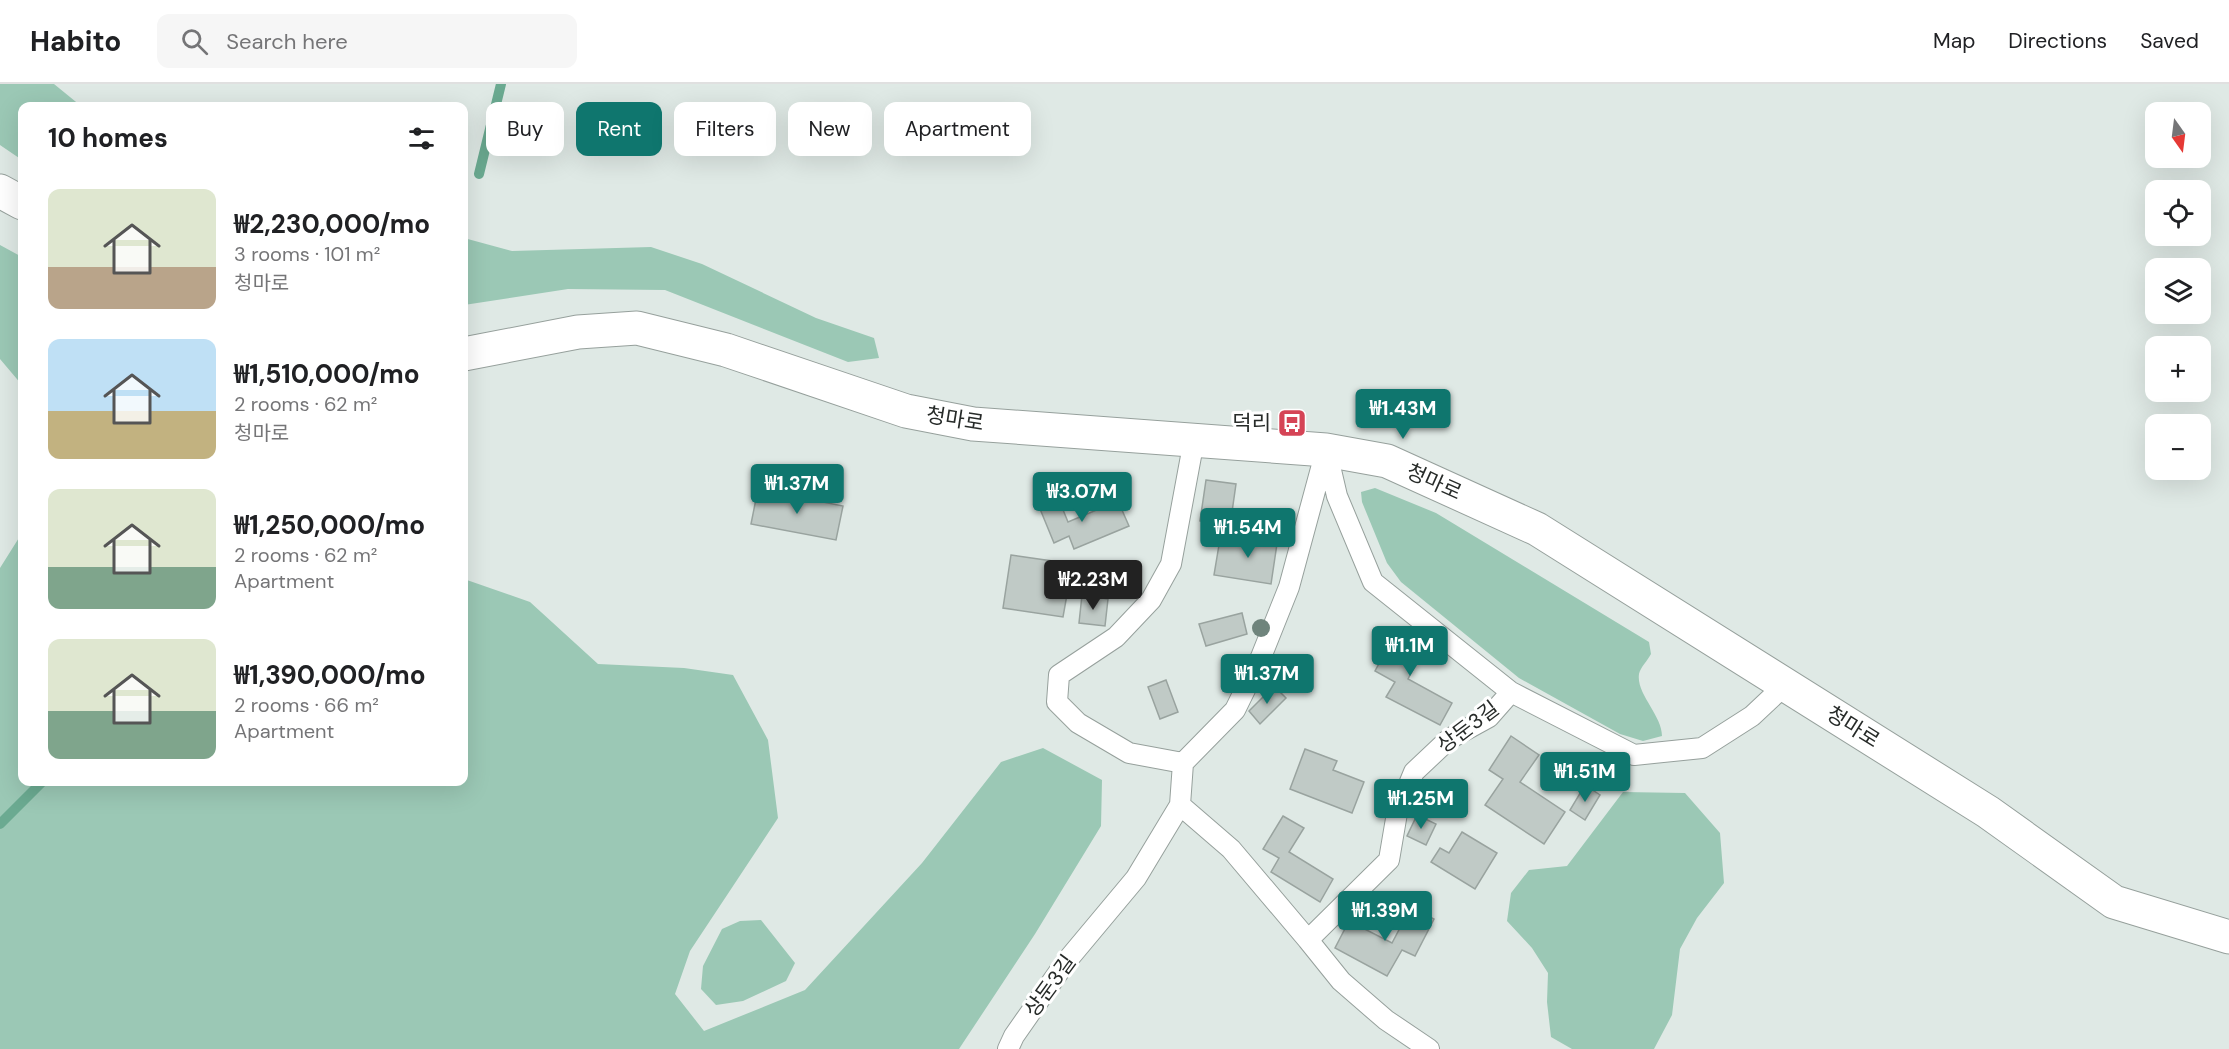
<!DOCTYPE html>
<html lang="en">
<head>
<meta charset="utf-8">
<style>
  :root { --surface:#fff; --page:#f6f6f6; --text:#202124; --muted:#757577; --line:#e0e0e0; --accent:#0f766e }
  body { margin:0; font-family:"DM Sans","Noto Sans KR",sans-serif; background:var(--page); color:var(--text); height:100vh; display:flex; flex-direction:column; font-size:22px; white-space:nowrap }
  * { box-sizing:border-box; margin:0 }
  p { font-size:20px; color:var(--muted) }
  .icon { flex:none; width:33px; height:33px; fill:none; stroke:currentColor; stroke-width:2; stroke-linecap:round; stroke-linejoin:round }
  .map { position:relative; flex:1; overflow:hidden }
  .panel { position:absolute; left:18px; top:18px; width:450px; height:684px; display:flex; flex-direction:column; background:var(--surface); border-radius:12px; box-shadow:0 6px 24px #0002 }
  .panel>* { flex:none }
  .hud { position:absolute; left:486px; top:18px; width:570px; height:54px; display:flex; gap:12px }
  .needle { width:39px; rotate:166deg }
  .tools { position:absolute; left:2145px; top:18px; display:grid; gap:12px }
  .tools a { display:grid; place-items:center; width:66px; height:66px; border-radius:12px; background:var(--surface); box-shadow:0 6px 24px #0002; font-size:30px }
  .price { position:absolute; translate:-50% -51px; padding:0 14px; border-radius:6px; background:var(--accent); color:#fff; font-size:20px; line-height:39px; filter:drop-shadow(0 2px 3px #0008) }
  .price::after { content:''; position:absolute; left:50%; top:36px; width:18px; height:14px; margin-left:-9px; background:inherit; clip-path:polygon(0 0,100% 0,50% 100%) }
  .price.on { background:#222; color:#fff }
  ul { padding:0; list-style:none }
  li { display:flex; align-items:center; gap:18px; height:150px; padding:0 30px }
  li span { display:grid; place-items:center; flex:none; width:168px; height:120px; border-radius:12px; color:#555 }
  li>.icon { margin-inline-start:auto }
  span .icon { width:72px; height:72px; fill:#fffc; stroke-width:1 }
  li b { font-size:26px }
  h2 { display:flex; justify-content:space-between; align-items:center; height:72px; padding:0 30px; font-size:26px }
  .chip { padding:0 21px; border-radius:12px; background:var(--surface); box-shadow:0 6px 24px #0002; font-size:21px; line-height:54px }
  .chip.on { background:var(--accent); color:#fff }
  header { display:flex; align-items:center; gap:36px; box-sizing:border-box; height:84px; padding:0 30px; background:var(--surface); border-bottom:2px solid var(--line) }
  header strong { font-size:28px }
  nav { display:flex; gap:33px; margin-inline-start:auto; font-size:21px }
  .search { width:420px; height:54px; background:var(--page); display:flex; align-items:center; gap:15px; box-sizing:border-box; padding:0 21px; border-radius:12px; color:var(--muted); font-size:22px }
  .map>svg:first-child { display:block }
  .green { fill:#9bc8b5 }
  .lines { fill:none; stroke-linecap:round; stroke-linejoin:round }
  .stream { stroke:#6baa91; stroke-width:10 }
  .building { fill:#c0cac6; stroke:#99a39f; stroke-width:1.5 }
  .lane-casing { stroke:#96a09c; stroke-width:22 }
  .secondary-casing { stroke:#96a09c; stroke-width:35 }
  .lane { stroke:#fff; stroke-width:20 }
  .secondary { stroke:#fff; stroke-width:33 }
  .tree { fill:#6f847c }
  .labels { text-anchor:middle; stroke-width:6; stroke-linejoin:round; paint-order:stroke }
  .street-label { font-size:21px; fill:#272b29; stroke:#fff }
  .poi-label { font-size:21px; fill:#272b29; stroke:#fff; text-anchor:end }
</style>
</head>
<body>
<header>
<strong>Habito</strong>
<div class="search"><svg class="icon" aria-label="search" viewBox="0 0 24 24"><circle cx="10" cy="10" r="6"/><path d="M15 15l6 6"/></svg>Search here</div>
<nav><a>Map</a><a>Directions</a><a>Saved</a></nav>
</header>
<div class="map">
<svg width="2229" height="965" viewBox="0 0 2229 965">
  <rect width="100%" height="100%" fill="#dfe9e5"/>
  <path class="green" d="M0,0H54L81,22H22V76L0,61Z
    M464,154L512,167L651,163L702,180L816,234L874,254L879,274L848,278L665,206L568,205L464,221Z
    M0,161L22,173V301L0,275Z
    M1375,404L1436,429L1649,558L1651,570C1648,576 1640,584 1639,590C1636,610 1662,631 1662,652L1643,657L1620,650L1519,594L1401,498L1387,479L1362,418L1361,408Z
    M22,435V698H464V495L530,518L598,580L684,584L733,591L768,656L778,734L690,867L675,910L704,947L805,906L922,779L1001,678L1043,664L1102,696L1101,742L1035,850L959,965H0V484L22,449Z
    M1623,708L1685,709L1720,749L1724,799L1697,834L1680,865L1672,931L1654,965H1572L1551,953L1547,918L1548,889L1532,864L1507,837L1511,809L1529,786L1567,782Z
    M761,836L795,879L786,897L743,917L716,921L701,905L703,882L722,845L740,837Z"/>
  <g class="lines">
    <path class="stream" d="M479,90L501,0
      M0,740L42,698"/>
  </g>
  <path class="building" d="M1206,396L1236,400L1230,442L1200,437Z
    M758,405L843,422L836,456L751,440Z
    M1057,411L1068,438L1118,417L1129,442L1074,465L1069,452L1054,459L1038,420Z
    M1255,449L1278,453L1271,500L1214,491L1220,455L1254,460Z
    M1011,471L1059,478L1055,503L1068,505L1063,533L1003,524Z
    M1082,511L1108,515L1105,542L1079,539Z
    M1242,529L1247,550L1206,562L1199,540Z
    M1399,543L1428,558L1408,595L1452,619L1440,641L1386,613L1395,598L1375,587Z
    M1166,596L1178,628L1160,635L1148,603Z
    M1274,602L1286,614L1260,640L1249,627Z
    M1511,652L1539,671L1520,698L1565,728L1544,760L1485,721L1503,695L1489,686Z
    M1305,665L1337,677L1333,686L1364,698L1352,729L1290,705Z
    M1585,701L1600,711L1585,736L1570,726Z
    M1417,731L1436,740L1426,761L1407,752Z
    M1283,732L1304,744L1289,768L1333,795L1320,818L1271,788L1279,774L1263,765Z
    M1462,748L1497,769L1475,805L1431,778L1440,764L1449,769Z
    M1411,823L1434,835L1415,872L1402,866L1387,892L1335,864L1349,837L1392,859Z"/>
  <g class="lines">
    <g class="lane-casing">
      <path id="lane" d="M1327,369L1337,412L1373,498L1511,608
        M1183,679L1129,669L1078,639L1057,618L1059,591L1116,553L1151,516L1171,480L1194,356
        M1180,721L1231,765L1308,856
        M1008,965L1014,952L1065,879L1136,794L1180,721L1183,679L1235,626L1261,573L1289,503L1326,366
        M1429,965L1386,936L1341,897L1308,856L1389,776L1397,729L1414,688L1449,655L1489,633L1511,608L1634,671L1702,664L1752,632L1786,600"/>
    </g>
    <g class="secondary-casing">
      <path id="secondary" d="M0,107L22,119
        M464,270L578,248L637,244L726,266L906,327L973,340L1326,366L1387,377L1537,445L1988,728L2114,818L2229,853"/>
    </g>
    <use href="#lane" class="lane"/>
    <use href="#secondary" class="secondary"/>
  </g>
  <circle class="tree" cx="1261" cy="544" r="9"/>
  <defs>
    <g id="bus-square" transform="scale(1.5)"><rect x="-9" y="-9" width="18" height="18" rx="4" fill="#d54456" stroke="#fff"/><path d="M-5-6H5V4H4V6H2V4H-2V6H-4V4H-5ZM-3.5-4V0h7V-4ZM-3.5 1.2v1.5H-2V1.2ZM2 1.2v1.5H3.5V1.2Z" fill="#fff"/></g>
  </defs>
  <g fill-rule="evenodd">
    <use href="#bus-square" x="1292" y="339"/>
  </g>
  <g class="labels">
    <g class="street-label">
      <text transform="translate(955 335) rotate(9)" y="7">청마로</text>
      <text transform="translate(1434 398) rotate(24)" y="7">청마로</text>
      <text transform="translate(1468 643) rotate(-37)" y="7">상둔3길</text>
      <text transform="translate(1853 643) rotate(32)" y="7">청마로</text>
      <text transform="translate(1050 902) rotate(-54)" y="7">상둔3길</text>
    </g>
    <g class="poi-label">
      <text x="1271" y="346">덕리</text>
    </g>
  </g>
</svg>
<div class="tools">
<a><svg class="needle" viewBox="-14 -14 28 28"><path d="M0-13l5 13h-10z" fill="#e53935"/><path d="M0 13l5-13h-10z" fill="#757577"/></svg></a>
<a><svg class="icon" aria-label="locate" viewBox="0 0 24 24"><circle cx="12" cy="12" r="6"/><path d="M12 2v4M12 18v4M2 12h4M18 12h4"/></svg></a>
<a><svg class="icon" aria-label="layers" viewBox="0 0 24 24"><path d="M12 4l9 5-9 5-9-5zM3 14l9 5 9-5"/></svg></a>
<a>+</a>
<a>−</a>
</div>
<b class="price" style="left:1403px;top:356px">₩1.43M</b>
<b class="price" style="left:797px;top:431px">₩1.37M</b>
<b class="price" style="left:1082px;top:439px">₩3.07M</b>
<b class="price" style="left:1248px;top:475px">₩1.54M</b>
<b class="price on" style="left:1093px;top:527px">₩2.23M</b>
<b class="price" style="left:1410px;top:593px">₩1.1M</b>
<b class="price" style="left:1267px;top:621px">₩1.37M</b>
<b class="price" style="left:1585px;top:719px">₩1.51M</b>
<b class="price" style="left:1421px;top:746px">₩1.25M</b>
<b class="price" style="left:1385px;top:858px">₩1.39M</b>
<div class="hud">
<a class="chip">Buy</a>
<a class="chip on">Rent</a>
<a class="chip">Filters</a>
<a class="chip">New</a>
<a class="chip">Apartment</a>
</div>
<section class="panel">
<h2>10 homes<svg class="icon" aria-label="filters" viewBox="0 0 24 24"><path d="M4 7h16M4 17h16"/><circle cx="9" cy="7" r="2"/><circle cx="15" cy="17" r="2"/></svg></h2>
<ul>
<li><span style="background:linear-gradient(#dfe7d0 65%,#b9a48a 0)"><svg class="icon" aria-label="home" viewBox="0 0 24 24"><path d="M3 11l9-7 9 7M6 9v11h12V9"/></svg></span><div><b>₩2,230,000/mo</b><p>3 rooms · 101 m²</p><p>청마로</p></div></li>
<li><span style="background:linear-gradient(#bfe0f5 60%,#c2b280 0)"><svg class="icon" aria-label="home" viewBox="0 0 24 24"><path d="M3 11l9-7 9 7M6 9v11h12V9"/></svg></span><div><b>₩1,510,000/mo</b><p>2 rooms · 62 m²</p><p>청마로</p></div></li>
<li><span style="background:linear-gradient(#dfe7d0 65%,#7fa58c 0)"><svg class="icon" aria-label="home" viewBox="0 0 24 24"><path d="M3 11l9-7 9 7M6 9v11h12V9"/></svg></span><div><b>₩1,250,000/mo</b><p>2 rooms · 62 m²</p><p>Apartment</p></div></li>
<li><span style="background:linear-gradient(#dfe7d0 60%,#7fa58c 0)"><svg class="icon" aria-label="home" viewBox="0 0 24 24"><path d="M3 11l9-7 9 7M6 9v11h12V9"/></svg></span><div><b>₩1,390,000/mo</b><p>2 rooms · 66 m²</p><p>Apartment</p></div></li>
</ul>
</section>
</div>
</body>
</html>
